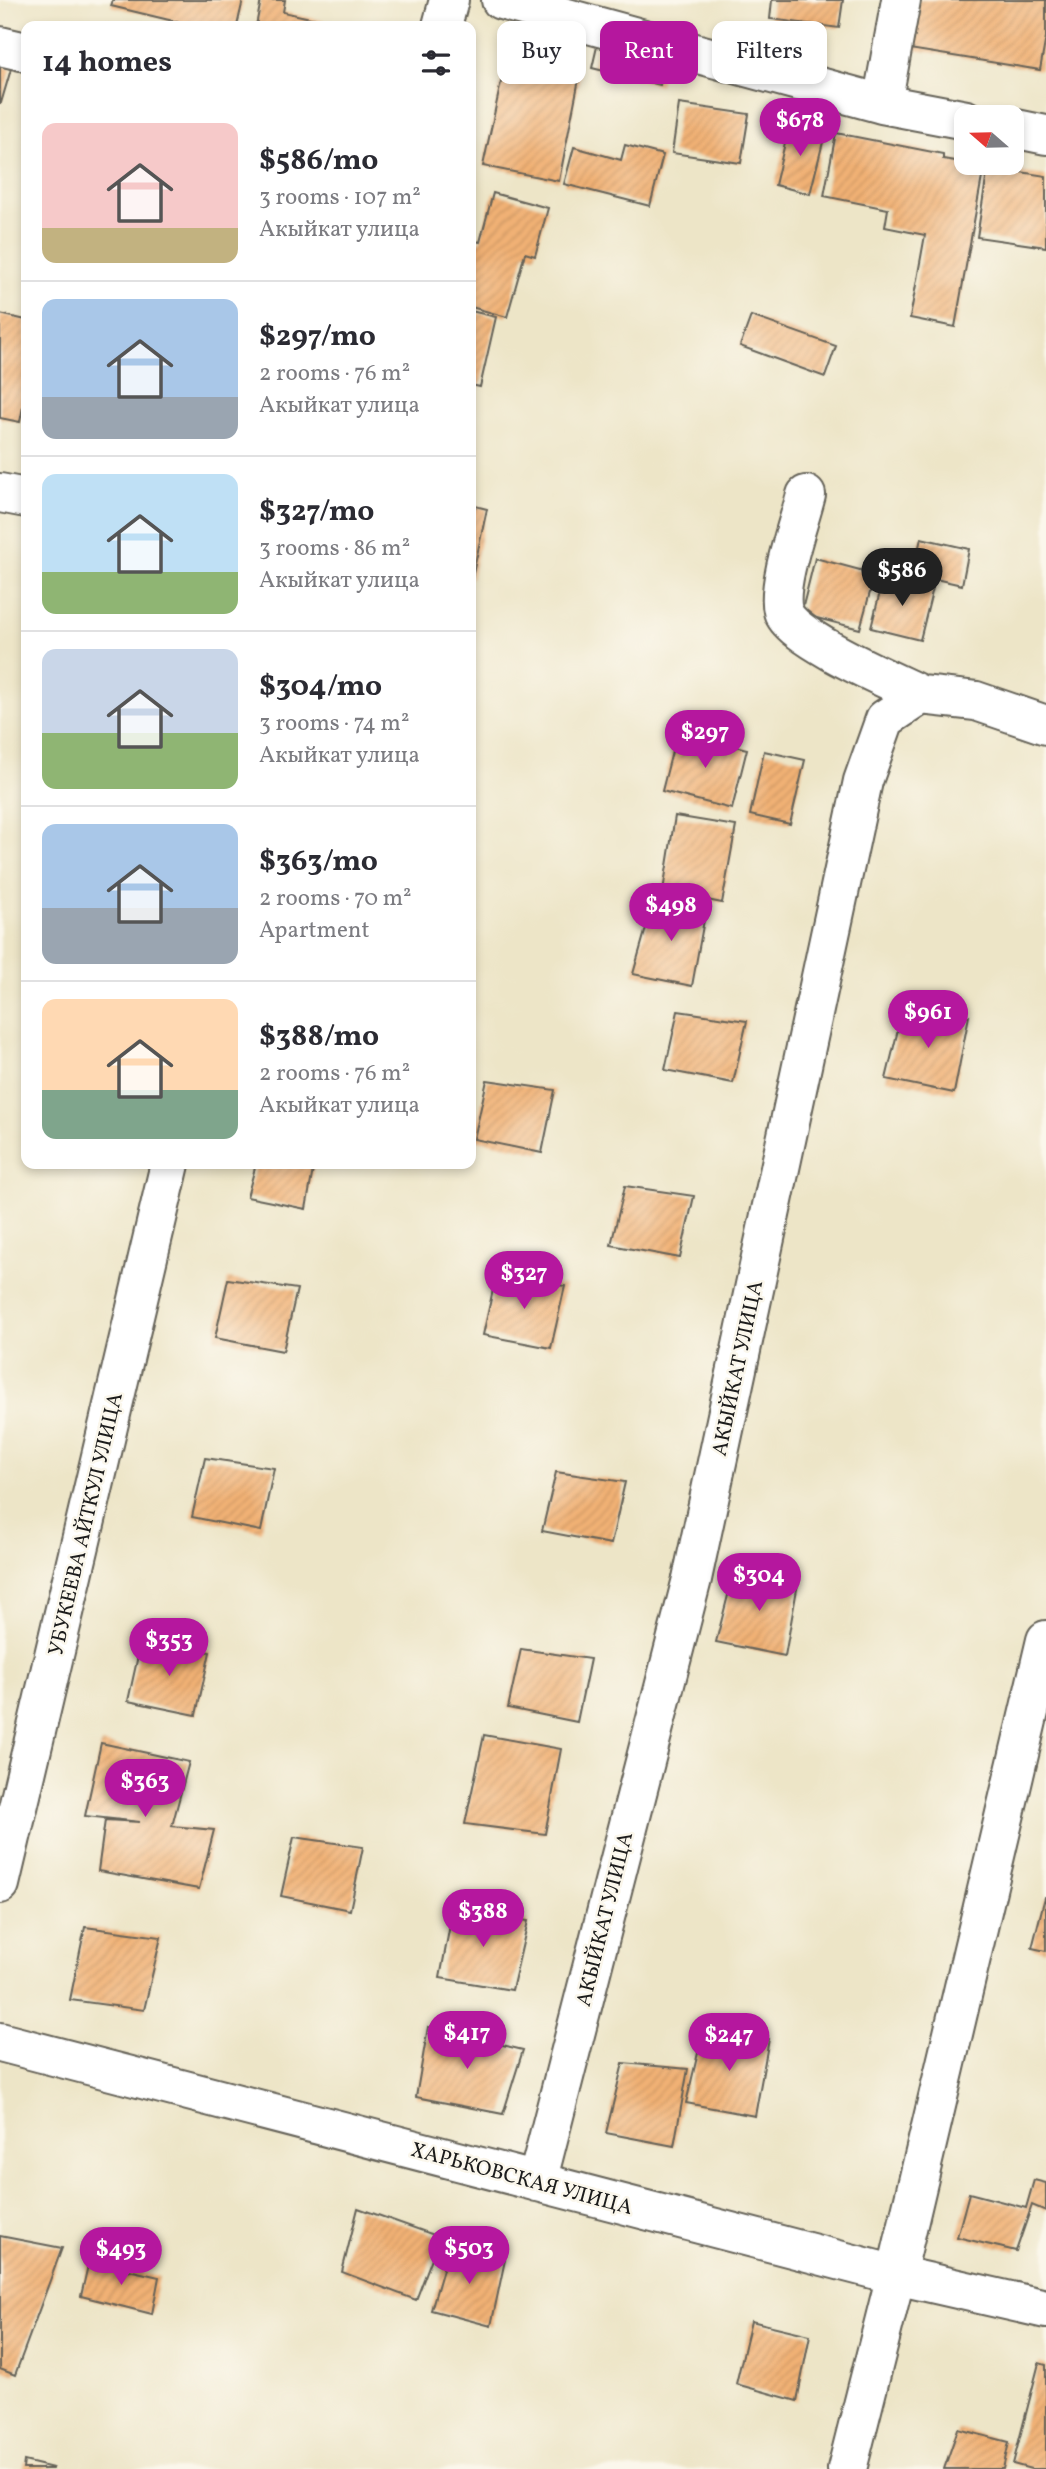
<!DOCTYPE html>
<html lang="en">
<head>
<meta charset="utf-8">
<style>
  :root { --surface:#fff; --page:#f7f7f7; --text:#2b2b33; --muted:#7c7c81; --line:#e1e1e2; --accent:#b5179e }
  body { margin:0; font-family:Vollkorn,serif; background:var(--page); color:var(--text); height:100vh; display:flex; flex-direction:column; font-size:26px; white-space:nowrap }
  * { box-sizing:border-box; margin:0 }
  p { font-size:23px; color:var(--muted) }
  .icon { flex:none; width:38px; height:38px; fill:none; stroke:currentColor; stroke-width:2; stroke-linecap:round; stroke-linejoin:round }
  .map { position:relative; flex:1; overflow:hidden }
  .side { position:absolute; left:21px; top:21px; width:455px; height:1148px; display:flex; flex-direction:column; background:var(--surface); border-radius:14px; box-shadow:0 4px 10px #0003 }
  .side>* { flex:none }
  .guide { position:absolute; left:497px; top:21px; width:443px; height:63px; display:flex; gap:14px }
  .needle { width:46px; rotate:290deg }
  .controls { position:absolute; left:954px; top:105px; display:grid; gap:14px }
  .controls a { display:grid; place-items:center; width:70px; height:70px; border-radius:14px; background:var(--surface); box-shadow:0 4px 10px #0003; font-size:35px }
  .price { position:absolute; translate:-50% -60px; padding:0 16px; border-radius:24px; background:var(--accent); color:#fff; font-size:23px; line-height:46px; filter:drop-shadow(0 2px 4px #0008) }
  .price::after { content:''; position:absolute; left:50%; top:42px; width:21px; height:16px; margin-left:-10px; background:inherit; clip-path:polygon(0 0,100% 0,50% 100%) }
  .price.active { background:#222; color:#fff }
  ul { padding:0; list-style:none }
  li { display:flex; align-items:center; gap:21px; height:175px; padding:0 21px }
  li+li { border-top:2px solid var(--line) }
  li span { display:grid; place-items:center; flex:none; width:196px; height:140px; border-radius:14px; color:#555 }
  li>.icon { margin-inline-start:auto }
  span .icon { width:84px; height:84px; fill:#fffc; stroke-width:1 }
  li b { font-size:30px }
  h2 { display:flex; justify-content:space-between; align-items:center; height:84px; padding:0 21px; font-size:30px }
  .chip { padding:0 24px; border-radius:14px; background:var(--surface); box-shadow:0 4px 10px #0003; font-size:24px; line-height:63px }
  .chip.active { background:var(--accent); color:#fff }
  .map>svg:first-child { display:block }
  .building { fill:url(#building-hatch) }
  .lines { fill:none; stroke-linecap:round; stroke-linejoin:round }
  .minor-casing { stroke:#656258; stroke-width:42 }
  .minor { stroke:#fff; stroke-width:38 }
  .labels { text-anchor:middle; stroke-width:5; stroke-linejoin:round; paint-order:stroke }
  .street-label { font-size:21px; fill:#1c1c1c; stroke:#fbf7ec }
</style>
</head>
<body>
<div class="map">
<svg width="1046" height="2469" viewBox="0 0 1046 2469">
  <defs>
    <pattern id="building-hatch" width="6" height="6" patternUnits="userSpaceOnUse" patternTransform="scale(1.75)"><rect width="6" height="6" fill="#f1b174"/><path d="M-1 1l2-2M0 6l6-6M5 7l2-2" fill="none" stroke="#ce9864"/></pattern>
  </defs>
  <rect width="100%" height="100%" fill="#fbf7ec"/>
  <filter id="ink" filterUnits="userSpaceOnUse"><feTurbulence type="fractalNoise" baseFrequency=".0143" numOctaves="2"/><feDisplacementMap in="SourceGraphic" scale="14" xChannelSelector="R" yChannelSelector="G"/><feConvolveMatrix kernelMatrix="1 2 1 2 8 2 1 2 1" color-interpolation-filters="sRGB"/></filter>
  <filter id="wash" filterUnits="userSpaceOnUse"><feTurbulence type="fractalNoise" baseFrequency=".00686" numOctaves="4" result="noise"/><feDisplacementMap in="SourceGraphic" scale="28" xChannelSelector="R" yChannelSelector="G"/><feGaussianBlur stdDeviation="1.57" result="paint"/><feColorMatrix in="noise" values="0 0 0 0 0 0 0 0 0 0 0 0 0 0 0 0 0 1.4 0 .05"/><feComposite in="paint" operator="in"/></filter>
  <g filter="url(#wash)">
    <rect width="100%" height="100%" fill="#ede5c7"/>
    <g id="blocks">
      <path class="building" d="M113,0H243L237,26H194L111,6Z
        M261,0H285L283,12L347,26H256Z
        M772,0H843L839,28L770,19Z
        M905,0H1046V37L1040,70L897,47Z
        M599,38L667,55L660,85L592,68Z
        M506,59L580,74L559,181L483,166Z
        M0,65L11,69L1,103H0Z
        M679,104L749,114L741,163L672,153Z
        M790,122L826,130L810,194L775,185Z
        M836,133L943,154V159L984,166L955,327L910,318L925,235L885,227L888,209L824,196Z
        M625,145L663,155L650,206L564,184L574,147L621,160Z
        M988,167L1046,176V247L977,237Z
        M493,193L548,208L535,256L525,253L507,317L471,307V240L480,242Z
        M471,311L496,317L480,387L471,385Z
        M0,314L26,320V392L20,422L0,418Z
        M751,316L836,346L825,377L740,346Z
        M471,505L487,509L472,578H471Z
        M921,538L969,549L962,585L913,574Z
        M815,558L875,574L860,629L801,614Z
        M884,576L933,588L920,640L871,628Z
        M677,732L747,749L732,809L662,791Z
        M764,751L805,760L790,824L750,815Z
        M675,816L736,826L722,903L663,891Z
        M654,900L706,909L692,986L633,974Z
        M903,1009L969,1016L954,1093L886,1079Z
        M678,1011L747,1021L733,1083L665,1070Z
        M487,1080L555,1090L542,1153L474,1139Z
        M256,1164H314L306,1209L247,1197Z
        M625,1186L694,1196L680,1258L611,1245Z
        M496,1276L565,1286L551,1348L483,1335Z
        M228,1279L297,1289L283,1351L215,1338Z
        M205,1458L274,1468L261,1531L192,1517Z
        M556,1472L625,1482L611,1544L542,1531Z
        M734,1572L799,1578L785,1656L716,1642Z
        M141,1642L210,1652L196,1715L128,1701Z
        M521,1649L590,1659L577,1722L508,1708Z
        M484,1735L561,1749L545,1834L465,1824Z
        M101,1743L189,1762L172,1826L214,1830L199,1889L98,1871L105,1820L140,1822L85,1816Z
        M294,1837L363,1847L350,1910L281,1896Z
        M1045,1897H1046V1951L1032,1948Z
        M453,1909L528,1921L512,1990L440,1978Z
        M85,1927L161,1937L144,2010L70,2000Z
        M428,2027L523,2050L503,2114L416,2097Z
        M703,2032L769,2039L755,2116L686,2103Z
        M623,2063L688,2069L674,2146L606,2133Z
        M1034,2180L1046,2183V2211L1032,2205L1016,2251L957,2237L969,2193L1026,2208Z
        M358,2208L440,2237L416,2300L342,2272Z
        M0,2236L62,2248L15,2375L0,2369Z
        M450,2245L505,2260L491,2326L431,2310Z
        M89,2261L159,2277L152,2314L81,2296Z
        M751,2321L810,2335L797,2401L736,2384Z
        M1039,2363L1046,2365V2469H1031L1013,2464Z
        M958,2429L1009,2442L1003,2469H944Z
        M24,2461L53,2468L52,2469H23Z"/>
    </g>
  </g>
  <g filter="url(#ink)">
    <use href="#blocks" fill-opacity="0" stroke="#656258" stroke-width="2"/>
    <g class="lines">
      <g class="minor-casing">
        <path id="minor" d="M501,0L882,104L966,120
          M442,26L449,0
          M0,46L26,52
          M882,104L901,0
          M1012,128L1046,135
          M0,493L26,498
          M806,495C799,523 776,585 783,611C790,638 894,682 921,695
          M0,1884L170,1164
          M0,2042L896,2275L1046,2309
          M537,2182L692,1579L863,781L885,719L921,695L976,701L1046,725
          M847,2469L896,2275L1046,1640"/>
      </g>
      <use href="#minor" class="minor"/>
    </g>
  </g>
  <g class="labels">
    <g class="street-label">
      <text transform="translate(737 1368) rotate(-78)" y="7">АКЫЙКАТ УЛИЦА</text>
      <text transform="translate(85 1524) rotate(-77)" y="7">УБУКЕЕВА АЙТКУЛ УЛИЦА</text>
      <text transform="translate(604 1919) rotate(-76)" y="7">АКЫЙКАТ УЛИЦА</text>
      <text transform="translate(522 2178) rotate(15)" y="7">ХАРЬКОВСКАЯ УЛИЦА</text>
    </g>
  </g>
</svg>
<div class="controls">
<a><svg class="needle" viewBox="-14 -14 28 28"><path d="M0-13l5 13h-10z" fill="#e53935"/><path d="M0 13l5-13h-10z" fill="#7c7c81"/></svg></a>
</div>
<b class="price" style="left:800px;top:158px">$678</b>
<b class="price active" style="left:902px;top:608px">$586</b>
<b class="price" style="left:705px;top:770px">$297</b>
<b class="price" style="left:671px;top:943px">$498</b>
<b class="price" style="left:928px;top:1050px">$961</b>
<b class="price" style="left:524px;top:1311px">$327</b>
<b class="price" style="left:759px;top:1613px">$304</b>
<b class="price" style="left:169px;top:1678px">$353</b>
<b class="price" style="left:145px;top:1819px">$363</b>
<b class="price" style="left:483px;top:1949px">$388</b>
<b class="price" style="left:467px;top:2071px">$417</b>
<b class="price" style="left:729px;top:2073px">$247</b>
<b class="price" style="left:469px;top:2286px">$503</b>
<b class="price" style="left:121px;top:2287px">$493</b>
<div class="guide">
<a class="chip">Buy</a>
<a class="chip active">Rent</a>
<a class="chip">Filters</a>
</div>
<section class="side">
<h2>14 homes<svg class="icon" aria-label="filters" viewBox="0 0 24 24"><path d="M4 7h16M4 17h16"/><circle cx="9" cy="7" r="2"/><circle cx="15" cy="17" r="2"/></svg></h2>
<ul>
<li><span style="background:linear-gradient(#f6c9c9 75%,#c2b280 0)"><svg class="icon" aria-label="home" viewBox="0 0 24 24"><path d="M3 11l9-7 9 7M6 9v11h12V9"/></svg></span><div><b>$586/mo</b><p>3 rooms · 107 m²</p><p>Акыйкат улица</p></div></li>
<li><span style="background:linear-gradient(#a9c7e8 70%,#9aa5b1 0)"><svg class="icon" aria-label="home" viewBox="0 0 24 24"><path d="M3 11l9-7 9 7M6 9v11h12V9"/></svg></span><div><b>$297/mo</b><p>2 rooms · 76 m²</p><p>Акыйкат улица</p></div></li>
<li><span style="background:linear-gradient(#bfe0f5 70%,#8fb573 0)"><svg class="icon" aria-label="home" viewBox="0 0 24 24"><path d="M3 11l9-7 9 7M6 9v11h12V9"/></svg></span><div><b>$327/mo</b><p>3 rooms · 86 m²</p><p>Акыйкат улица</p></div></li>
<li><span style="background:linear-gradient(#c9d6e8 60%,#8fb573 0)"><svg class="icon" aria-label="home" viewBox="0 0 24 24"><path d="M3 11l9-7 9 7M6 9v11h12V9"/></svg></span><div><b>$304/mo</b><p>3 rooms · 74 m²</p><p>Акыйкат улица</p></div></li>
<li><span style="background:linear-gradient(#a9c7e8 60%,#9aa5b1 0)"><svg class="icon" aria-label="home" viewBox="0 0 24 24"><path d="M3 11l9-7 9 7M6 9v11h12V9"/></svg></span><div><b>$363/mo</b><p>2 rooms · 70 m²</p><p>Apartment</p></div></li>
<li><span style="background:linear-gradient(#ffd9b3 65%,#7fa58c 0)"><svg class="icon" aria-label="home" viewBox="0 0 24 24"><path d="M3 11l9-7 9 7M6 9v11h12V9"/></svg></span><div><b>$388/mo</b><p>2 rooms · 76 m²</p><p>Акыйкат улица</p></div></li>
</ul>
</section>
</div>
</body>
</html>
